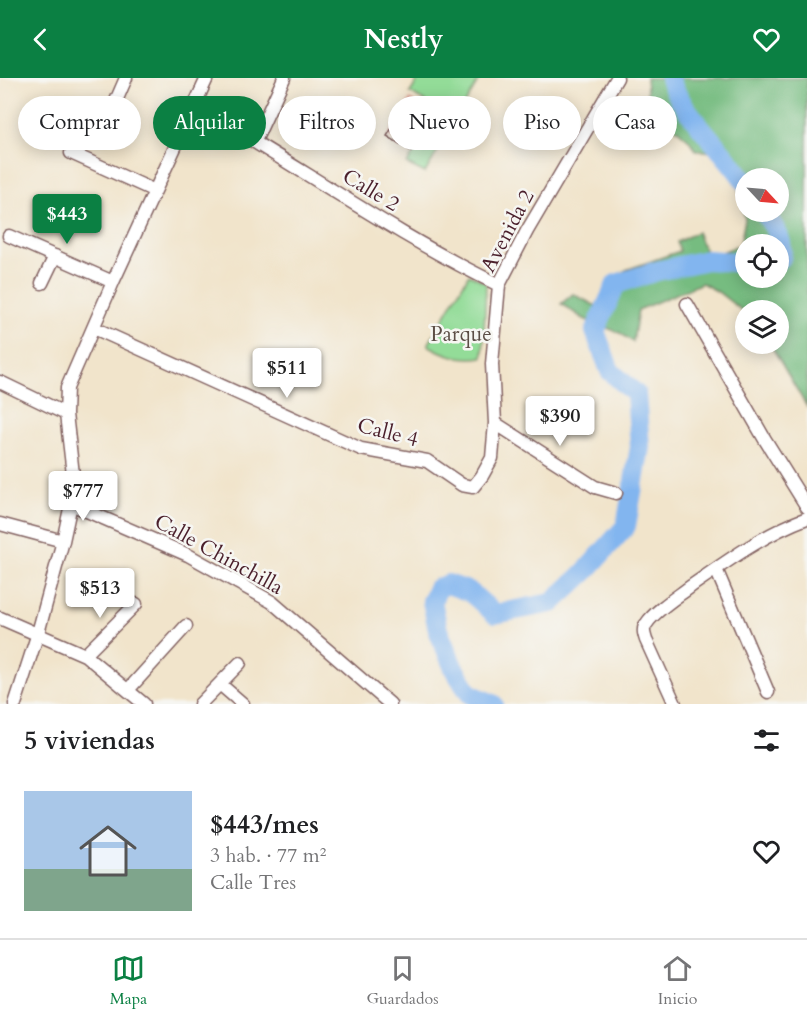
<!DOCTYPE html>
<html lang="es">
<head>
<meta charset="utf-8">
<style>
  :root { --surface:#fff; --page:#f6f6f6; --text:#202124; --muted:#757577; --line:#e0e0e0; --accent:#0b8043 }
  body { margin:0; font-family:Cardo,serif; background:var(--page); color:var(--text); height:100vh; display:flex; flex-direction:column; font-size:22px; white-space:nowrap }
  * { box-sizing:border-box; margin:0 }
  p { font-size:20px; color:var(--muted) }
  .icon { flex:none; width:33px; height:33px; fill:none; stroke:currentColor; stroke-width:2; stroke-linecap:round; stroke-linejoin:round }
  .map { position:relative; height:626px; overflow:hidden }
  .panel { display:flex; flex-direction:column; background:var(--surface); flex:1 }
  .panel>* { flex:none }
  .banner { position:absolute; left:18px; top:18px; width:771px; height:54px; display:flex; gap:12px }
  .needle { width:39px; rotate:116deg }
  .controls { position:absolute; left:735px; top:90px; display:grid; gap:12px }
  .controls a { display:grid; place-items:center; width:54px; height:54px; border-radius:50%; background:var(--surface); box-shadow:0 3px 15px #0003; font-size:30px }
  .price { position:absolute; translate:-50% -51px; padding:0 14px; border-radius:6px; background:#fff; color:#222; font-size:20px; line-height:39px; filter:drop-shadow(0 2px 3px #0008) }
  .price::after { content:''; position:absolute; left:50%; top:36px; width:18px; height:14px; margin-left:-9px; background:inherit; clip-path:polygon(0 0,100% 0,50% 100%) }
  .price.current { background:var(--accent); color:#fff }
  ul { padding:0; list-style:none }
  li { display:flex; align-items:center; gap:18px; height:150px; padding:0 24px }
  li+li { border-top:2px solid var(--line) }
  li span { display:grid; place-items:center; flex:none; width:168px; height:120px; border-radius:0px; color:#555 }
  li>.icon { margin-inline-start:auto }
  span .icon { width:72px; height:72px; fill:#fffc; stroke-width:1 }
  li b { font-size:26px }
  h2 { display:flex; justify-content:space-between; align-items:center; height:72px; padding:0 24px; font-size:26px }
  .tag { padding:0 21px; border-radius:27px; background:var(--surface); box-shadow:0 3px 15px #0003; font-size:21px; line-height:54px }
  .tag.current { background:var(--accent); color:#fff }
  header { display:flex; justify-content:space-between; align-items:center; height:78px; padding:0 24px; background:var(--accent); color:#fff; font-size:27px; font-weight:600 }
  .dock { display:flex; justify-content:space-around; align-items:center; height:84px; border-top:2px solid var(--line); background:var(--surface); font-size:16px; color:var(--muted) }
  .dock a { display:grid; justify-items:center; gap:3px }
  .dock .current { color:var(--accent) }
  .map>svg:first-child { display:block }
  .green { fill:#93dc98; stroke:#6e7e62; stroke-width:1.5 }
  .forest { fill:#76bc80; stroke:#606e56; stroke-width:1.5; fill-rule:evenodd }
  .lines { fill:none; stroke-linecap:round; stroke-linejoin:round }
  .river { stroke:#82b5ef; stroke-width:20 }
  .building { fill:#d98f83 }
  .minor-casing { stroke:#846463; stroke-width:15 }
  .minor { stroke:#fff; stroke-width:12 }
  .labels { text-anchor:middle; stroke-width:5; stroke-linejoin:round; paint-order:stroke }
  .street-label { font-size:21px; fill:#4a1f2b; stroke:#f6f6f2 }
  .park-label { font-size:21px; fill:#5c4e46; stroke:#f6f6f2 }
</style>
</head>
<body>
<header><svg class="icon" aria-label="back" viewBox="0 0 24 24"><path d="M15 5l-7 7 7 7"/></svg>Nestly<svg class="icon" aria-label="heart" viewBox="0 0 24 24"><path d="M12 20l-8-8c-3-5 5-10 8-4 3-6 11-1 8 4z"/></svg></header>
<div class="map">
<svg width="807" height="626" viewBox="0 0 807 626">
  <rect width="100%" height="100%" fill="#f6f6f2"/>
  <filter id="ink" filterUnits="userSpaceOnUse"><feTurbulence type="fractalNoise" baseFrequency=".0167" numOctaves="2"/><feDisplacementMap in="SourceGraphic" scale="12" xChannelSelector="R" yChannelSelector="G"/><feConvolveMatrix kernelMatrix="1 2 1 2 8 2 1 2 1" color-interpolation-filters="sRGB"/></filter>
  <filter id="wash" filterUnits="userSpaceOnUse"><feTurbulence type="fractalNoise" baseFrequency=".008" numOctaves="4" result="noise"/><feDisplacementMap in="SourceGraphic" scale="24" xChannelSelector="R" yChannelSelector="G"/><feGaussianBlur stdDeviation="1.35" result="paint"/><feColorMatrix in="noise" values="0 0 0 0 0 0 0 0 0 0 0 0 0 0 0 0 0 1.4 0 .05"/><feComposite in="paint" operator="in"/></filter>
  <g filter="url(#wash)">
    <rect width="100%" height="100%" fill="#f1e4cb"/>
    <path class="green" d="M419,0H480L425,95L407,86L439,32L410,15Z
      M469,196L486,205L483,279C462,282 446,278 428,267Z"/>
    <path class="forest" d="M646,0H807V329L770,266H778V232H746L745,235L718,214L702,205L638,232L633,264L620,255L584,241L561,226L573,216L596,228L610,202L626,192L680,173L677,164L697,154L706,175L717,176L740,167L745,141L737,104L713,74L696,72L688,61L648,26ZM746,100H778V134H746ZM746,166H778V200H746Z"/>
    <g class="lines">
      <path class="river" d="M670,0C676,28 728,77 746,105
        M764,134C774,149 785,162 781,180L778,182
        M493,626L470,616L454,591L438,552L432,523L438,510L448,506L470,514L495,536L552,525L585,494L626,448L640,369L636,316L610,293L595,253L616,206L657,193L707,182L746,185"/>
    </g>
    <g id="blocks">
      <path class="building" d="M410,21L433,36L411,73L387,58Z"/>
    </g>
  </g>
  <g filter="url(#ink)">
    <use href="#blocks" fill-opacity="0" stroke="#846463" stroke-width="1.5"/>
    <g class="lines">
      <g class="minor-casing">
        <path id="minor" d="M116,23L126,0
          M194,28C296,86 393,156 499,207
          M255,63L284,0
          M71,75L155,113
          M9,158L113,204
          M42,205L55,178
          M687,226L764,360L807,429
          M94,250L361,371L427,383L462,407L473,409L482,398L492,380L495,345L492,286L499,207L527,153L617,0
          M0,304L66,336
          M495,345L595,409L616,415
          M71,426L188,477L272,524L390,626
          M0,446L63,463
          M716,491L768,614
          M0,540L85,577L144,626
          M85,577L136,526
          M221,607L243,626
          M128,612L186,548
          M15,626L38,555L63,463L71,426L74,405L66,336L67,310L113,204L207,0
          M200,626L240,585
          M675,626L646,562C644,556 642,550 647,545C656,532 677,519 690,509C727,483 764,456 807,440"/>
      </g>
      <use href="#minor" class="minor"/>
    </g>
  </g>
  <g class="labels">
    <g class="street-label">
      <text transform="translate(371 112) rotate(31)" y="7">Calle 2</text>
      <text transform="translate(507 153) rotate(-62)" y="7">Avenida 2</text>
      <text transform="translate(388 354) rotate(14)" y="7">Calle 4</text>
      <text transform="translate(219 476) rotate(29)" y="7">Calle Chinchilla</text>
    </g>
    <g class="park-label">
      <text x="461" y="263">Parque</text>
    </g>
  </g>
</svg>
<div class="controls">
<a><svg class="needle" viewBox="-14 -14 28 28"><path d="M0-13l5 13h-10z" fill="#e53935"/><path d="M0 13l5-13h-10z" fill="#757577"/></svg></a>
<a><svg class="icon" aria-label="locate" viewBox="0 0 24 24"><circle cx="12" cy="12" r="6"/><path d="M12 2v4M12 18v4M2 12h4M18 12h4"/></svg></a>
<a><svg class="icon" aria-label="layers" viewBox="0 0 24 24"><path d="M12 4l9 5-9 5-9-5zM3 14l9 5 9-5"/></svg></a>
</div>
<b class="price current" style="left:67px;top:167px">$443</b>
<b class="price" style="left:287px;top:321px">$511</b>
<b class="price" style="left:560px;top:369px">$390</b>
<b class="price" style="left:83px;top:444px">$777</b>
<b class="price" style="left:100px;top:541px">$513</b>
<div class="banner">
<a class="tag">Comprar</a>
<a class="tag current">Alquilar</a>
<a class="tag">Filtros</a>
<a class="tag">Nuevo</a>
<a class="tag">Piso</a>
<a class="tag">Casa</a>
</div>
</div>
<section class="panel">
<h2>5 viviendas<svg class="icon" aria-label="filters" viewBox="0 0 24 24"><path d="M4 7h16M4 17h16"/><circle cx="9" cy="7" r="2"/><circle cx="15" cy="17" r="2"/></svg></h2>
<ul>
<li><span style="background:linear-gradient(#a9c7e8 65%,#7fa58c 0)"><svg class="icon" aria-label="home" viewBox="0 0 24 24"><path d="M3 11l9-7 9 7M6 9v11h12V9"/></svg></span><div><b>$443/mes</b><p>3 hab. · 77 m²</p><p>Calle Tres</p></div><svg class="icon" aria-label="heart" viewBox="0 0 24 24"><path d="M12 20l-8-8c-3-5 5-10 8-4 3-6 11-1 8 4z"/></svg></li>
</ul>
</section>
<nav class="dock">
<a class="current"><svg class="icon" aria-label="map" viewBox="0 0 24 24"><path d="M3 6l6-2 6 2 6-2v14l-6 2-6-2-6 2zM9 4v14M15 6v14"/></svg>Mapa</a>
<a><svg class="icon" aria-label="saved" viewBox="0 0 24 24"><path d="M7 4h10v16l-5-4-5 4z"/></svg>Guardados</a>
<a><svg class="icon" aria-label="home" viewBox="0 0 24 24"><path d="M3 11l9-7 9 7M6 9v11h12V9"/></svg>Inicio</a>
</nav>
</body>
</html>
